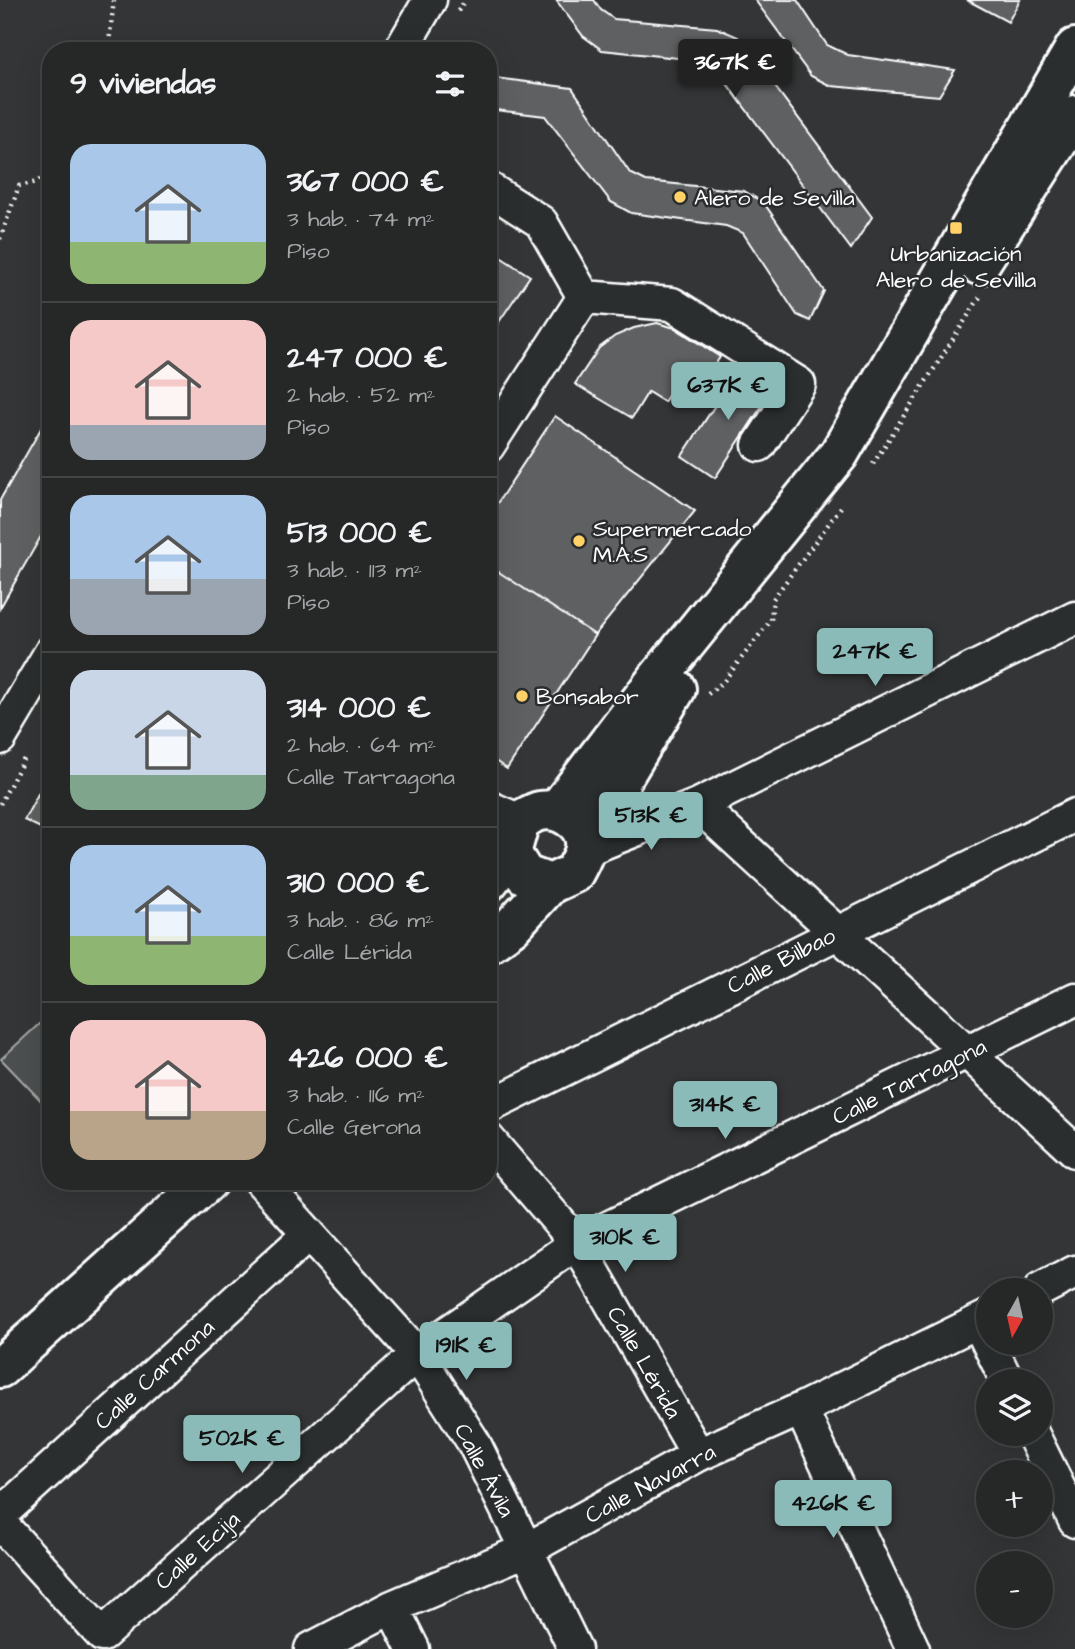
<!DOCTYPE html>
<html lang="es">
<head>
<meta charset="utf-8">
<style>
  :root { --surface:#262828; --page:#2e3030; --text:#f1f3f6; --muted:#a4a6a8; --line:#424445; --accent:#8bbbb9 }
  body { margin:0; font-family:"Architects Daughter",sans-serif; background:var(--page); color:var(--text); height:100vh; display:flex; flex-direction:column; font-size:26px; white-space:nowrap }
  * { box-sizing:border-box; margin:0 }
  p { font-size:23px; color:var(--muted) }
  .icon { flex:none; width:38px; height:38px; fill:none; stroke:currentColor; stroke-width:2; stroke-linecap:round; stroke-linejoin:round }
  .map { position:relative; flex:1; overflow:hidden }
  .drawer { position:absolute; left:42px; top:42px; width:455px; height:1148px; display:flex; flex-direction:column; background:var(--surface); border-radius:28px; box-shadow:0 7px 28px #0002,0 0 0 2px var(--line) }
  .drawer>* { flex:none }
  .needle { width:46px; rotate:188deg }
  .controls { position:absolute; left:976px; top:1278px; display:grid; gap:14px }
  .controls a { display:grid; place-items:center; width:77px; height:77px; border-radius:50%; background:var(--surface); box-shadow:0 7px 28px #0002,0 0 0 2px var(--line); font-size:35px }
  .price { position:absolute; translate:-50% -60px; padding:0 16px; border-radius:7px; background:var(--accent); color:#111; font-size:23px; line-height:46px; filter:drop-shadow(0 2px 4px #0008) }
  .price::after { content:''; position:absolute; left:50%; top:42px; width:21px; height:16px; margin-left:-10px; background:inherit; clip-path:polygon(0 0,100% 0,50% 100%) }
  .price.on { background:#222; color:#fff }
  ul { padding:0; list-style:none }
  li { display:flex; align-items:center; gap:21px; height:175px; padding:0 28px }
  li+li { border-top:2px solid var(--line) }
  li span { display:grid; place-items:center; flex:none; width:196px; height:140px; border-radius:21px; color:#555 }
  li>.icon { margin-inline-start:auto }
  span .icon { width:84px; height:84px; fill:#fffc; stroke-width:1 }
  li b { font-size:30px }
  h2 { display:flex; justify-content:space-between; align-items:center; height:84px; padding:0 28px; font-size:30px }
  .map>svg:first-child { display:block }
  .green { fill:#4c4f50; stroke:#a6a7a8; stroke-width:2 }
  .building { fill:#5f6162; stroke:#fff; stroke-width:2 }
  .lines { fill:none; stroke-linecap:round; stroke-linejoin:round }
  .street-casing { stroke:#fff; stroke-width:37 }
  .secondary-casing { stroke:#fff; stroke-width:44 }
  .path { stroke:#fff; stroke-width:4.5; stroke-dasharray:2 5; stroke-linecap:butt }
  .street { stroke:#2a2d2e; stroke-width:32 }
  .secondary { stroke:#2a2d2e; stroke-width:38 }
  .poi-dot { fill:#ffd166; stroke:#2a2d2e; stroke-width:2.5 }
  .labels { text-anchor:middle; stroke-width:5; stroke-linejoin:round; paint-order:stroke }
  .poi-label { font-size:23px; fill:#fff; stroke:#2a2d2e; text-anchor:start }
  .street-label { font-size:23px; fill:#fff; stroke:#2a2d2e }
</style>
</head>
<body>
<div class="map">
<svg width="1075" height="1649" viewBox="0 0 1075 1649">
  <rect width="100%" height="100%" fill="#333536"/>
  <filter id="ink" filterUnits="userSpaceOnUse"><feTurbulence type="fractalNoise" baseFrequency=".0143" numOctaves="2"/><feDisplacementMap in="SourceGraphic" scale="14" xChannelSelector="R" yChannelSelector="G"/><feConvolveMatrix kernelMatrix="1 2 1 2 8 2 1 2 1" color-interpolation-filters="sRGB"/></filter>
  <g filter="url(#ink)">
    <path class="green" d="M51,1013V1111L1,1059Z"/>
    <path class="building" d="M556,0H594L601,10L614,19L717,28L738,37L872,217L851,249L715,68L697,60L602,50L583,36Z
      M755,0H797L827,45L848,55L955,70L939,96L831,86L811,76Z
      M967,0H1020L1008,22Z
      M488,77L572,88L630,173L646,181L744,191L764,203L824,291L810,321L797,315L743,233L726,226L631,213L611,202L545,116L488,109Z
      M488,249L530,276L488,338Z
      M657,323L675,328L720,357L695,397L675,385L664,402L648,392L632,418L575,384L599,348L615,336L634,328Z
      M740,367L773,389L715,478L682,456Z
      M51,411V519L0,608V500Z
      M555,416L695,511L595,635L488,565V517Z
      M488,565L595,635L507,769L488,756Z
      M51,770V833L24,820Z"/>
    <g class="lines">
      <g class="street-casing">
        <path id="street" d="M400,51L430,0
          M488,188L541,222L584,297L672,304L799,384L759,445
          M488,446L584,297
          M0,738L51,652
          M698,805L1075,1151
          M488,807L520,821
          M585,850L698,805L1075,618
          M488,1107L1075,815
          M488,1139L577,1243L698,1455
          M261,1181L417,1354L474,1443L575,1649
          M1040,1290L1075,1272
          M978,1322L1007,1381
          M801,1409L913,1649
          M1032,1433L1075,1521
          M0,1515L309,1234
          M0,1523L102,1635L417,1354L577,1243L1075,999
          M392,1607L413,1649
          M311,1649L392,1607L526,1550L698,1455L801,1409L989,1316"/>
      </g>
      <g class="secondary-casing">
        <path id="secondary" d="M979,265L1075,115
          M557,810L657,679L839,454L1075,48
          M585,840L676,689
          M488,882L511,853
          M488,943L512,926L550,884L574,873C578,865 584,856 585,848C588,824 561,807 540,811C533,812 526,818 520,821L511,853L525,875L550,884
          M0,1368L208,1181"/>
      </g>
      <path class="path" d="M458,11L465,0
        M108,51L114,0
        M0,239L19,186L37,182L51,172
        M873,464L980,297
        M708,694L723,682L771,620L773,599L841,507
        M0,804L26,755"/>
      <use href="#street" class="street"/>
      <use href="#secondary" class="secondary"/>
    </g>
  </g>
  <g class="poi-dot">
    <circle cx="680" cy="197" r="7"/>
    <rect x="949" y="221" width="14" height="14" rx="3.5"/>
    <circle cx="579" cy="541" r="7"/>
    <circle cx="522" cy="696" r="7"/>
  </g>
  <g class="labels">
    <g class="poi-label">
      <text x="694" y="205">Alero de Sevilla</text>
      <text x="956" y="261" text-anchor="middle">Urbanización<tspan x="956" dy="26">Alero de Sevilla</tspan></text>
      <text x="593" y="536">Supermercado<tspan x="593" dy="26">M.A.S</tspan></text>
      <text x="536" y="704">Bonsabor</text>
    </g>
    <g class="street-label">
      <text transform="translate(781 960) rotate(-27)" y="8">Calle Bilbao</text>
      <text transform="translate(909 1081) rotate(-26)" y="8">Calle Tarragona</text>
      <text transform="translate(645 1362) rotate(60)" y="8">Calle Lérida</text>
      <text transform="translate(154 1374) rotate(-42)" y="8">Calle Carmona</text>
      <text transform="translate(485 1470) rotate(62)" y="8">Calle Ávila</text>
      <text transform="translate(650 1483) rotate(-28)" y="8">Calle Navarra</text>
      <text transform="translate(197 1550) rotate(-42)" y="8">Calle Ecija</text>
    </g>
  </g>
</svg>
<div class="controls">
<a><svg class="needle" viewBox="-14 -14 28 28"><path d="M0-13l5 13h-10z" fill="#e53935"/><path d="M0 13l5-13h-10z" fill="#a4a6a8"/></svg></a>
<a><svg class="icon" aria-label="layers" viewBox="0 0 24 24"><path d="M12 4l9 5-9 5-9-5zM3 14l9 5 9-5"/></svg></a>
<a>+</a>
<a>−</a>
</div>
<b class="price on" style="left:735px;top:99px">367K €</b>
<b class="price" style="left:728px;top:422px">637K €</b>
<b class="price" style="left:875px;top:688px">247K €</b>
<b class="price" style="left:651px;top:852px">513K €</b>
<b class="price" style="left:725px;top:1141px">314K €</b>
<b class="price" style="left:625px;top:1274px">310K €</b>
<b class="price" style="left:466px;top:1382px">191K €</b>
<b class="price" style="left:242px;top:1475px">502K €</b>
<b class="price" style="left:833px;top:1540px">426K €</b>
<section class="drawer">
<h2>9 viviendas<svg class="icon" aria-label="filters" viewBox="0 0 24 24"><path d="M4 7h16M4 17h16"/><circle cx="9" cy="7" r="2"/><circle cx="15" cy="17" r="2"/></svg></h2>
<ul>
<li><span style="background:linear-gradient(#a9c7e8 70%,#8fb573 0)"><svg class="icon" aria-label="home" viewBox="0 0 24 24"><path d="M3 11l9-7 9 7M6 9v11h12V9"/></svg></span><div><b>367 000 €</b><p>3 hab. · 74 m²</p><p>Piso</p></div></li>
<li><span style="background:linear-gradient(#f6c9c9 75%,#9aa5b1 0)"><svg class="icon" aria-label="home" viewBox="0 0 24 24"><path d="M3 11l9-7 9 7M6 9v11h12V9"/></svg></span><div><b>247 000 €</b><p>2 hab. · 52 m²</p><p>Piso</p></div></li>
<li><span style="background:linear-gradient(#a9c7e8 60%,#9aa5b1 0)"><svg class="icon" aria-label="home" viewBox="0 0 24 24"><path d="M3 11l9-7 9 7M6 9v11h12V9"/></svg></span><div><b>513 000 €</b><p>3 hab. · 113 m²</p><p>Piso</p></div></li>
<li><span style="background:linear-gradient(#c9d6e8 75%,#7fa58c 0)"><svg class="icon" aria-label="home" viewBox="0 0 24 24"><path d="M3 11l9-7 9 7M6 9v11h12V9"/></svg></span><div><b>314 000 €</b><p>2 hab. · 64 m²</p><p>Calle Tarragona</p></div></li>
<li><span style="background:linear-gradient(#a9c7e8 65%,#8fb573 0)"><svg class="icon" aria-label="home" viewBox="0 0 24 24"><path d="M3 11l9-7 9 7M6 9v11h12V9"/></svg></span><div><b>310 000 €</b><p>3 hab. · 86 m²</p><p>Calle Lérida</p></div></li>
<li><span style="background:linear-gradient(#f6c9c9 65%,#b9a48a 0)"><svg class="icon" aria-label="home" viewBox="0 0 24 24"><path d="M3 11l9-7 9 7M6 9v11h12V9"/></svg></span><div><b>426 000 €</b><p>3 hab. · 116 m²</p><p>Calle Gerona</p></div></li>
</ul>
</section>
</div>
</body>
</html>
